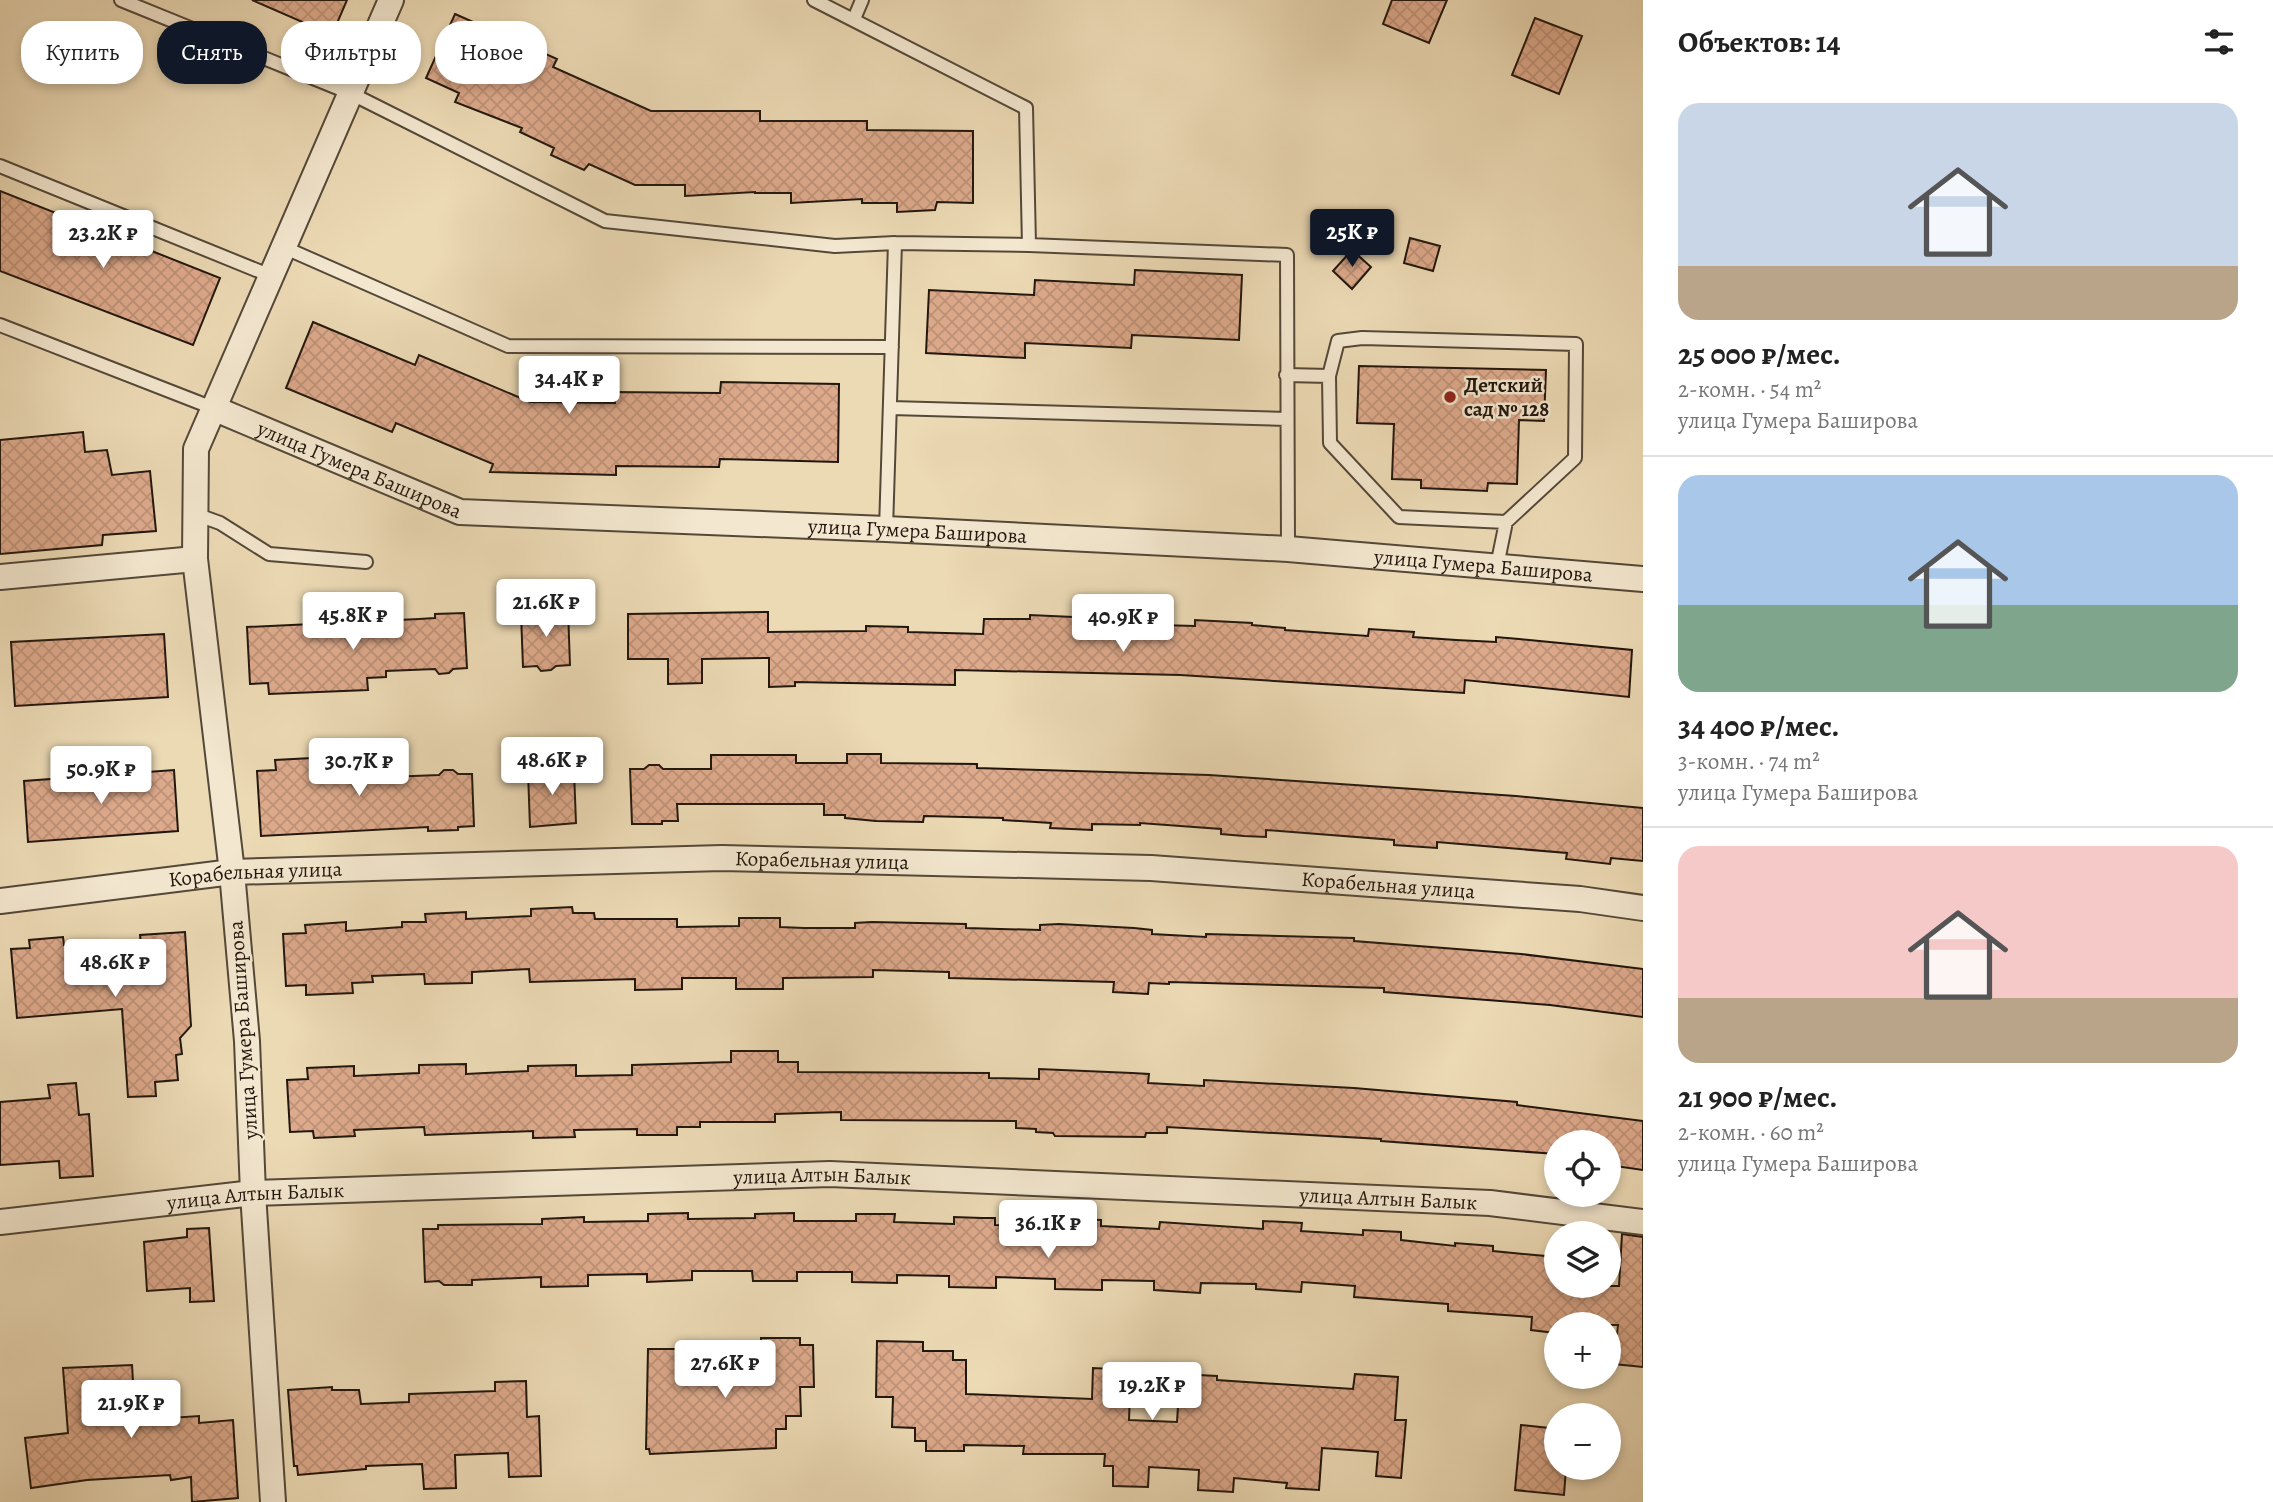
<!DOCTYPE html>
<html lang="ru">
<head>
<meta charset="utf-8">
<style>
  :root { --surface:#fff; --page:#f2f2f2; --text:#222; --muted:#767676; --line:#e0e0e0; --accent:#111827 }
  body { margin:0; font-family:Alegreya,serif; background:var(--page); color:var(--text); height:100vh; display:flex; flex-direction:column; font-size:26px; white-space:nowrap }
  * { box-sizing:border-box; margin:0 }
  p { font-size:23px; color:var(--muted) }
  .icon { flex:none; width:38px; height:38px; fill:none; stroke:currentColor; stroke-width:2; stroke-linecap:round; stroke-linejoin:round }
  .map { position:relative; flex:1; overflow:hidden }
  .drawer { display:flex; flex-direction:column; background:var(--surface); width:630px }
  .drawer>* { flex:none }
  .hud { position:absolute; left:21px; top:21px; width:665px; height:63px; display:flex; gap:14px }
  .tools { position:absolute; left:1544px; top:1130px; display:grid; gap:14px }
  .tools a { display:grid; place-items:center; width:77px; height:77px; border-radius:50%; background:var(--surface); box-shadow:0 4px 10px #0003; font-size:35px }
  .price { position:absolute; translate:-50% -60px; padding:0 16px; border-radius:7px; background:#fff; color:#222; font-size:23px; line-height:46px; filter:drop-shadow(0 2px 4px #0008) }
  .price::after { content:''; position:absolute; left:50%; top:42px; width:21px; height:16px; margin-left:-10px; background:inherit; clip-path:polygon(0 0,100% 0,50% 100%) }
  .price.active { background:var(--accent); color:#fff }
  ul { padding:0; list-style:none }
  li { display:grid; align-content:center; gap:14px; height:371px; padding:0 35px }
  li+li { border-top:2px solid var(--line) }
  li span { display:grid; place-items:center; height:217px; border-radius:21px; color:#555 }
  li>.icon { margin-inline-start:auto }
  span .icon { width:126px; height:126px; fill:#fffc; stroke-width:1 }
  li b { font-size:30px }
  h2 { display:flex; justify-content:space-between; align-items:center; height:84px; padding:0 35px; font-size:30px }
  .pill { padding:0 24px; border-radius:28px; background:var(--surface); box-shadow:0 4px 10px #0003; font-size:24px; line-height:63px }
  .pill.active { background:var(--accent); color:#fff }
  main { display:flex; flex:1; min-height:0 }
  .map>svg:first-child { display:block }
  .building { fill:url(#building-cross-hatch); stroke:#22170e; stroke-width:2 }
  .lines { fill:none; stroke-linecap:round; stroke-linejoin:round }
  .lane-casing { stroke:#544838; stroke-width:16 }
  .street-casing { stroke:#544838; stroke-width:28 }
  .lane { stroke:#f3e7cf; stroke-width:12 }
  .street { stroke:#f3e7cf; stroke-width:24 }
  .poi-dot { fill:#8f2418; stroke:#f3e7cf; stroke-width:2.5 }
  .labels { text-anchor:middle; stroke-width:5; stroke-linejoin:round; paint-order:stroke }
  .poi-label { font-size:21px; font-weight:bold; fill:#22170e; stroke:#f3e7cf; text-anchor:start }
  .street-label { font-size:21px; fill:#22170e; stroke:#f3e7cf }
</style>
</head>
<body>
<main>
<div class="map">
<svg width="1643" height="1502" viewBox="0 0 1643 1502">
  <defs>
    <pattern id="building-cross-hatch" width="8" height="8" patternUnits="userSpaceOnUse" patternTransform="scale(1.75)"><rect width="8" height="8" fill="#deaa8c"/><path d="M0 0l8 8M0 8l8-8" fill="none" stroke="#be9278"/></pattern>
  </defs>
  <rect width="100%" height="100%" fill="#ecdab5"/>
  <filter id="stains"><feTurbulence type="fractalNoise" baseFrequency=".00286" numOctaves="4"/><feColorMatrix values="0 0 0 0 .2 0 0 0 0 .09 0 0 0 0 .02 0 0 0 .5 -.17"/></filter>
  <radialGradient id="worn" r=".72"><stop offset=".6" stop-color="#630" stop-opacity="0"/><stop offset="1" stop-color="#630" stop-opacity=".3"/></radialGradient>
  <path class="building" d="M252,0H347L332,35Z
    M1392,0H1447L1429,43L1383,24Z
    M455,14L557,59L553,67L651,111H760V121H867V130L973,131V203L937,202L935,210L897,212V203H862V199L791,203V193H755V192L685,196V185H635L589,164L584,170L551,155L554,148L520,132L522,128L455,102L459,93L426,78Z
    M1535,18L1582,36L1559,94L1512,75Z
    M0,191L220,278L193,345L0,271Z
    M1410,238L1440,246L1433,271L1404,263Z
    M1352,250L1371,267L1352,289L1333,271Z
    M1135,270L1242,275L1239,340L1132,335L1131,348L1025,343V358L926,353L929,290L1034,295L1035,280L1134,285Z
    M313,322L415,365L419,355L530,402L615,403V392L720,393L721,382L839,384L838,462L720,459L719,467L616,466V475L490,472L493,464L396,423L392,432L286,388Z
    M1359,366L1546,370L1544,421L1519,420L1517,484L1488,483L1487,491L1421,488V480L1392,479L1394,424L1357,423Z
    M83,432L85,452L107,450L112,475L150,471L156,531L103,535L102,545L0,554V440Z
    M536,610H568L570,665L556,666L551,670L541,671L537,666L523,667L521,614L537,613Z
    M768,612V632L866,631V626L908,627V632L983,634L984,619H1030V615L1073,617V621L1120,624L1195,626V620L1252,623V625L1285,628V630L1368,636L1369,629L1414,632L1413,637L1456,640L1496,642V637L1519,639L1632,650L1629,697L1465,680L1464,693L1180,675L955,670V685L795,682V686L769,687V658L702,659V683L668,684V659H628V614Z
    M464,613L467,668L453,669L449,673L439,674L435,669L386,671V677L367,678L368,690L269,694L268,683L250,684L247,627L419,619L435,618V614Z
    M164,634L168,697L15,706L11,642Z
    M847,754H881V763L977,764V768L1209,775L1516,796L1643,808V861L1611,858L1610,864L1566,859L1567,853L1484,846L1437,842V848L1394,845V840L1266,830V837L1244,836L1221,834V829L1140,823V825L1092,824V830L1050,828L1051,823L1003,820V818L924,816L923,822L876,821L845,818V815H824V804H677L678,821H662V824H632L630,769H644L649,765H659L663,769H711V755H796V763H847Z
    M368,755V764L387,763L388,777L439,775L444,770H453L458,774H472L474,826L458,827V830L428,831V827L261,836L257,771L276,770L275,760Z
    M550,763L560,771H574L576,823L530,827L528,772H542Z
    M174,770L178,831L28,842L24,781Z
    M572,907L573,913H594L595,919H677V927L739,926V918H780V927L804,928H855V923L872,922L966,924V928L1040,930V925L1059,924L1134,928L1152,930V934L1206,937V934L1354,938V941L1521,954L1643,969V1017L1550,1005L1384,992V988L1169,982V984L1149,983L1148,994L1131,993L1113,992L1114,982L949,978V972L873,970V977L783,978V989H736V978H682V989L635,990V979L530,982L529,969L472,972V983L425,984L424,974L372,976L373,982L352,983L353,993L306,995V985L286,986L283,934L306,933L305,925L346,922V931L402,927V922H426L425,914L466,912V919L531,916V909Z
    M185,932L191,1026L180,1038L182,1054L176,1055L178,1080L155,1082L156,1096L128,1097L122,1009L17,1018L11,949L30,948L29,940L63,937L64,945L83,943L85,975L143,971L140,935Z
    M731,1051H778V1062H798V1072L989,1073V1078L1039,1079V1069L1132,1073L1149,1074L1148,1083L1204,1086V1080L1354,1088L1517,1102V1105L1643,1121V1170L1608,1165V1143H1556V1154L1381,1141V1139L1167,1127V1133H1146L1145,1137L1055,1136L1053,1133L1036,1132V1129L1016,1128V1121L841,1120V1112L775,1114V1122H700V1127H677V1135H637V1129L574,1130L575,1137L533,1138V1131L425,1135L424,1127L354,1130L355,1136L314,1138L313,1131L290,1132L287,1080L308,1079L307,1068L354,1066V1076L419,1073V1065L466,1064V1074L528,1071V1066L576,1065V1076L632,1075V1065L731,1062Z
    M76,1083L79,1115L89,1114L93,1176L60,1178L59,1161L0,1165V1102L50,1098L48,1085Z
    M688,1213V1219L755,1218V1214L794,1213V1221H856V1214H895L894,1222L954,1224V1217L982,1218H995V1225L1052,1226L1053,1218L1101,1220V1226L1159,1229L1160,1222L1263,1229V1221L1302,1223L1301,1231L1363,1235V1230L1401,1232V1240L1455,1246V1243L1493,1246V1251L1556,1257V1286H1619L1622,1234L1643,1237V1367L1614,1364L1618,1325H1556V1333L1531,1330L1532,1317L1448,1311V1304L1354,1297L1355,1286L1302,1282L1301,1292L1256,1289V1284L1201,1283L1200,1293L1154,1290V1281L1102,1280V1290L1055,1289V1279L996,1277V1288L949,1287V1276L897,1275V1283L852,1282V1272H797V1281H753L752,1271H692V1280L647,1282V1274L588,1275V1286L541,1287V1277L472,1280V1285H444L439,1281L425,1282L423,1229H438V1225L542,1224V1219L584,1217V1222L648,1221V1214Z
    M209,1228L214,1301L190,1302V1288L147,1291L144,1242L187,1237V1229Z
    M761,1338H800V1345H813L814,1387H800L801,1416H786V1429H776V1448L650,1454L649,1449H646L648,1349H684V1367H687V1370L740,1369V1365H762Z
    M877,1341L923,1342V1351H953V1360H966V1394L1092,1399L1093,1368L1131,1370L1129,1420L1177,1422L1180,1374L1217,1376V1380L1353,1389L1355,1374L1398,1377L1395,1420H1406L1401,1478L1376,1476L1378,1452L1322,1448L1319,1490L1286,1488L1287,1483L1234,1478L1233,1492L1198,1490L1199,1470L1149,1467L1148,1487L1113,1486V1466H1104L1105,1454H1023L1024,1446L964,1445V1451H926V1441H915V1428L892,1427L893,1397H876Z
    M132,1365L135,1414H169L170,1418L199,1416V1423L233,1420L238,1498L192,1502L191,1477L171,1480L170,1475L87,1480L31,1488L25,1438L68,1433L63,1368Z
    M526,1381L527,1417L539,1416L541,1476L509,1477L508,1453L455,1455L456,1488L424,1489L422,1464L366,1466V1469L298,1475L297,1466H294L288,1390L332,1387V1390H359L361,1404L409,1402V1394L495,1391V1382Z
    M1521,1425L1549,1428L1548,1442H1556V1468H1566L1564,1495L1515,1490Z"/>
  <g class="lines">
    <g class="lane-casing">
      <path id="lane" d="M121,0L350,93L605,221L835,246L895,243L1029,245L1287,255L1288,549
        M814,0L1026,108L1029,245
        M854,19L862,0
        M0,166L271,276
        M283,247L508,346L892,347
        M0,325L213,408
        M1286,375L1329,376L1338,341L1362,338L1576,344L1575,458L1506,522L1497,566
        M1329,376L1330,443L1399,517L1506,522
        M891,408L1286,419
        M195,514L220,523L269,554L366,562
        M886,529L895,243"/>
    </g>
    <g class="street-casing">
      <g id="street">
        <path id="s1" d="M213,408L460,512L886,529L1288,549L1643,579"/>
        <path d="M0,577L195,559"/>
        <path id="s2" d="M0,901L232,872L722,858L1151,868L1580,899L1643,908"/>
        <path id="s3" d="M0,1222L253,1193L830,1174L1490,1203L1643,1222"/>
        <path d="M273,1502L253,1193L247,1041L232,872L195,559L196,449L391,0"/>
      </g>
    </g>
    <use href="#lane" class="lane"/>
    <use href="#street" class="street"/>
  </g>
  <circle class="poi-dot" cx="1450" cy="397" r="7"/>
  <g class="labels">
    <g class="poi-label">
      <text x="1464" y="392">Детский<tspan x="1464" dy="24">сад № 128</tspan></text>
    </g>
    <g class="street-label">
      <text dy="7" stroke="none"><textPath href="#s1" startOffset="159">улица Гумера Баширова</textPath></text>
      <text dy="7" stroke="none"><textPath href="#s1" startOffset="726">улица Гумера Баширова</textPath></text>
      <text dy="7" stroke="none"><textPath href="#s1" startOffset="1293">улица Гумера Баширова</textPath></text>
      <text dy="7" stroke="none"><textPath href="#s2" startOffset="824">Корабельная улица</textPath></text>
      <text dy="7" stroke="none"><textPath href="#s2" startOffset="257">Корабельная улица</textPath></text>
      <text dy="7" stroke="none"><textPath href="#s2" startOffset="1391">Корабельная улица</textPath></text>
      <text transform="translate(243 1030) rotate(-94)" y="7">улица Гумера Баширова</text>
      <text dy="7" stroke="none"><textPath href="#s3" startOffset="824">улица Алтын Балык</textPath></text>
      <text dy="7" stroke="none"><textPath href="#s3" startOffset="257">улица Алтын Балык</textPath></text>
      <text dy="7" stroke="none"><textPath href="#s3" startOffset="1391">улица Алтын Балык</textPath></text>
    </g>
  </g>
  <rect width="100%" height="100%" filter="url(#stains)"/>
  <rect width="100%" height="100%" fill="url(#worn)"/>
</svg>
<div class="tools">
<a><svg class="icon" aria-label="locate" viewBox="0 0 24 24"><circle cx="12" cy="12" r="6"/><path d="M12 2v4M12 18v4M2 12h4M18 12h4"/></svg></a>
<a><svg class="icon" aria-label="layers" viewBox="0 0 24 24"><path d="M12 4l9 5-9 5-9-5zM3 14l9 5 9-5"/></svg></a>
<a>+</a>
<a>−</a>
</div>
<b class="price active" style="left:1352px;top:269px">25K ₽</b>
<b class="price" style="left:103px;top:270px">23.2K ₽</b>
<b class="price" style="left:569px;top:416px">34.4K ₽</b>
<b class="price" style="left:546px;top:639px">21.6K ₽</b>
<b class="price" style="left:353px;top:652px">45.8K ₽</b>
<b class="price" style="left:1123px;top:654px">40.9K ₽</b>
<b class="price" style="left:552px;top:797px">48.6K ₽</b>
<b class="price" style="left:359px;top:798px">30.7K ₽</b>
<b class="price" style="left:101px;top:806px">50.9K ₽</b>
<b class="price" style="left:115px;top:999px">48.6K ₽</b>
<b class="price" style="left:1048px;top:1260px">36.1K ₽</b>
<b class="price" style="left:725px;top:1400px">27.6K ₽</b>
<b class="price" style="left:1152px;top:1422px">19.2K ₽</b>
<b class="price" style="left:131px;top:1440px">21.9K ₽</b>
<div class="hud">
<a class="pill">Купить</a>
<a class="pill active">Снять</a>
<a class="pill">Фильтры</a>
<a class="pill">Новое</a>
</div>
</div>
<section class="drawer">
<h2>Объектов: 14<svg class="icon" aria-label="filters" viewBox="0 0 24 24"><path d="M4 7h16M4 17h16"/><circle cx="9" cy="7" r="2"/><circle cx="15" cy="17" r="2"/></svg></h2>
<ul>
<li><span style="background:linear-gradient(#c9d6e8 75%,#b9a48a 0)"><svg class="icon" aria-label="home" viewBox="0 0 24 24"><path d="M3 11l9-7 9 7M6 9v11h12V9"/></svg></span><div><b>25 000 ₽/мес.</b><p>2-комн. · 54 m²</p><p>улица Гумера Баширова</p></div></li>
<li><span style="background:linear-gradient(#a9c7e8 60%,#7fa58c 0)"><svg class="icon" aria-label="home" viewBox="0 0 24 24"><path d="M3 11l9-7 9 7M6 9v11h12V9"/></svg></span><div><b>34 400 ₽/мес.</b><p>3-комн. · 74 m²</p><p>улица Гумера Баширова</p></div></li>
<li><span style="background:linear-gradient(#f6c9c9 70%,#b9a48a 0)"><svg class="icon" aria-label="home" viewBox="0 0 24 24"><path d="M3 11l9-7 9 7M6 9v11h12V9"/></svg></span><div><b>21 900 ₽/мес.</b><p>2-комн. · 60 m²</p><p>улица Гумера Баширова</p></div></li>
</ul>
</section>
</main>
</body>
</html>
